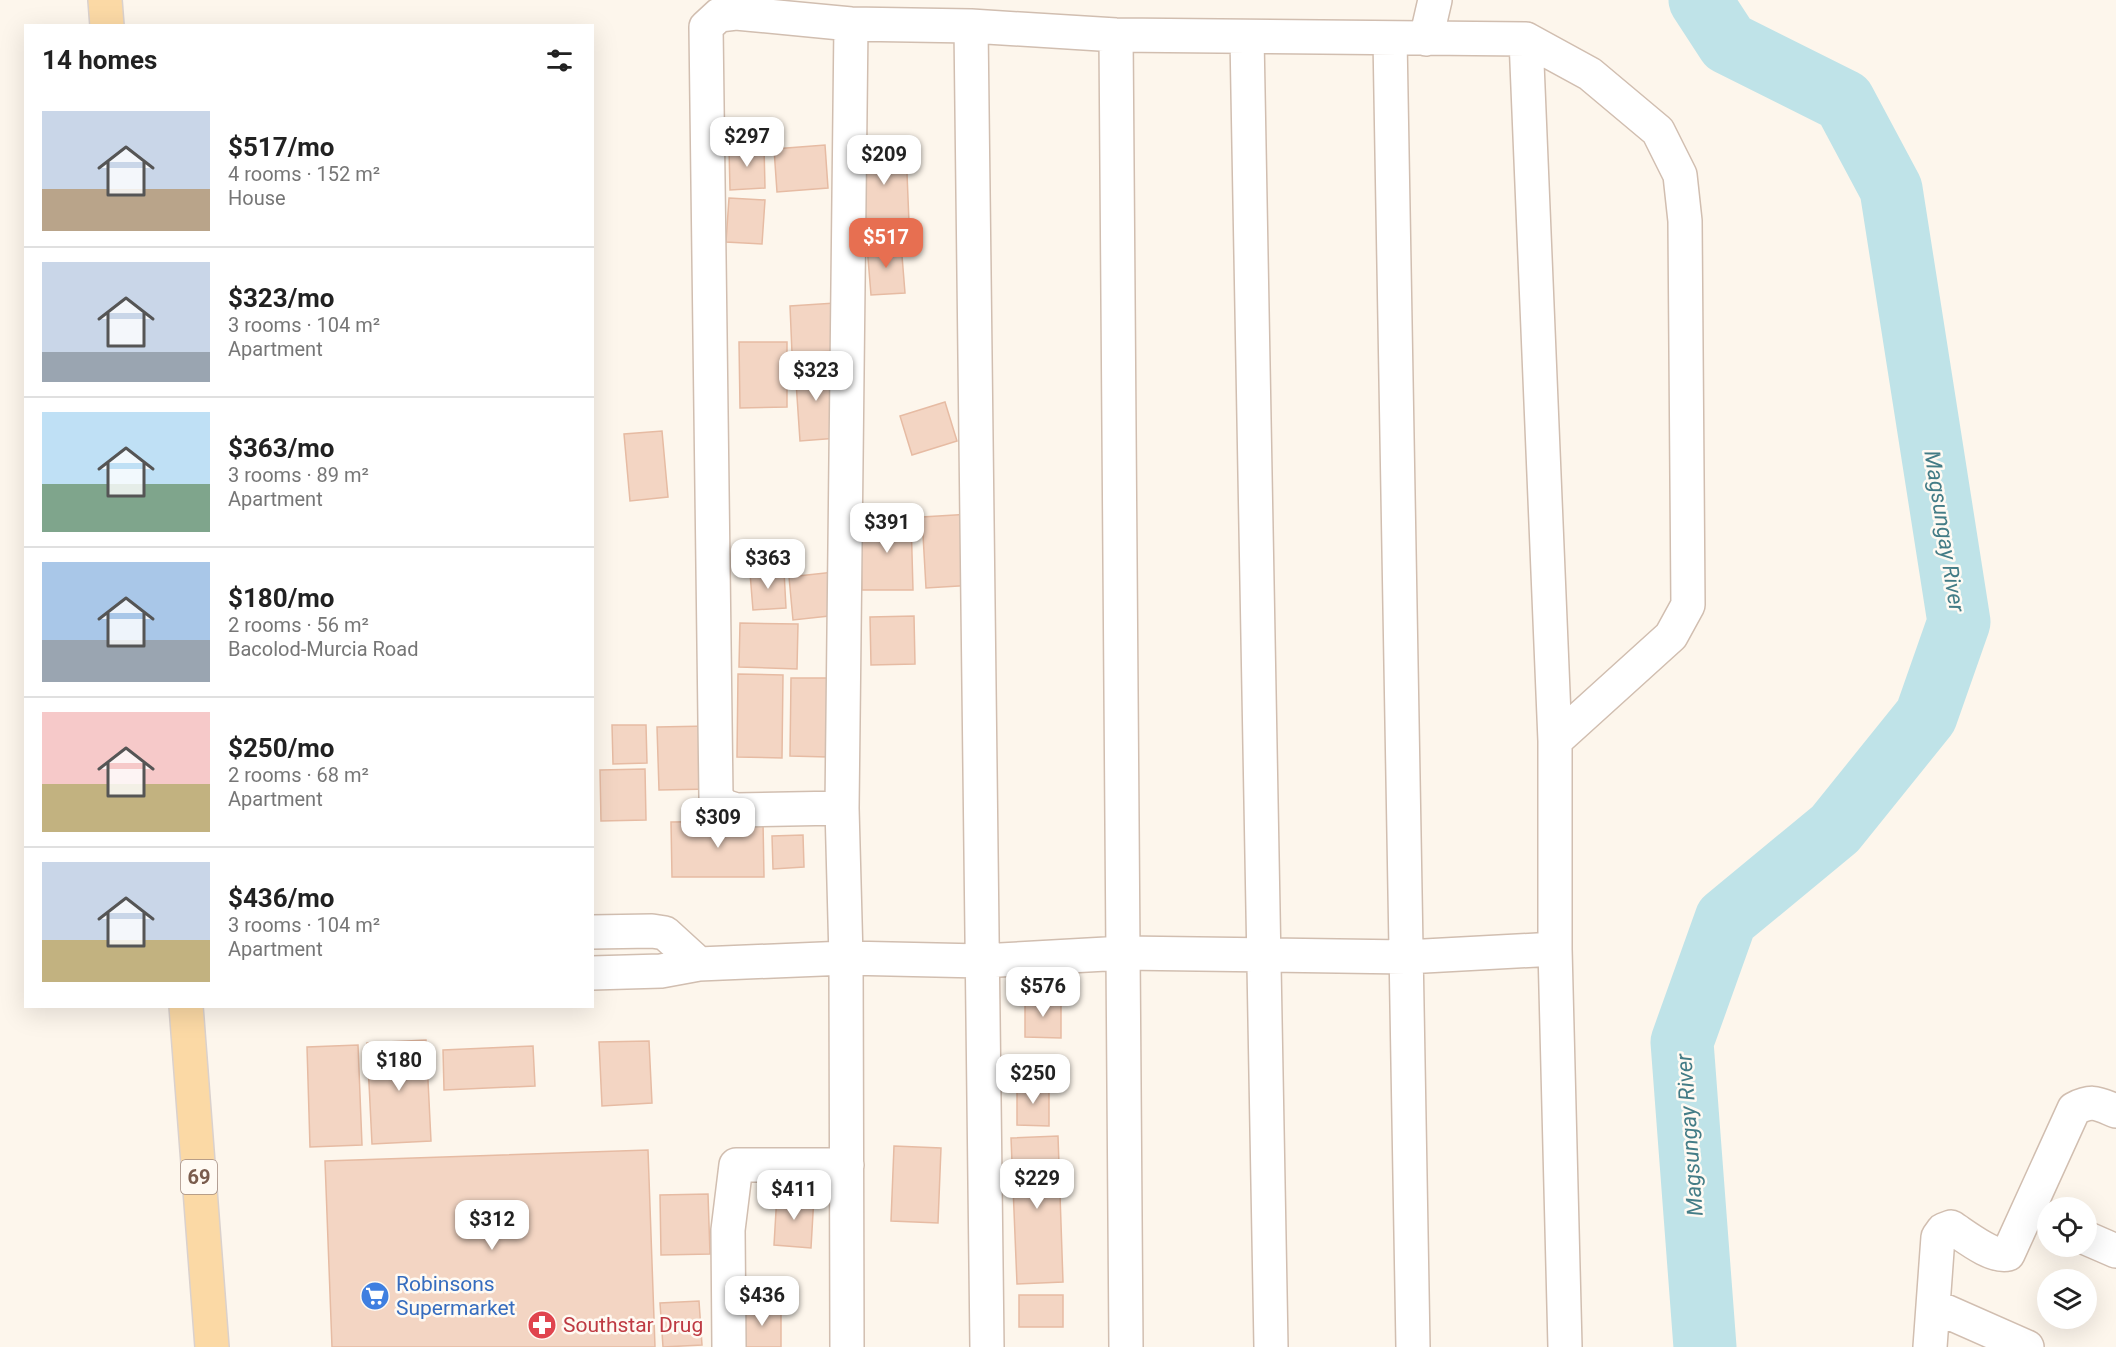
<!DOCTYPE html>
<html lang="en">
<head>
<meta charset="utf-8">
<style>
  :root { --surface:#fff; --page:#f6f6f6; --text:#222; --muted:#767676; --line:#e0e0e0; --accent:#e76f51 }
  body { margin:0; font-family:Roboto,sans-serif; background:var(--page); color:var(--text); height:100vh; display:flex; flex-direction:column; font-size:22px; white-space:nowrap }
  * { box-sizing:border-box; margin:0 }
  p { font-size:20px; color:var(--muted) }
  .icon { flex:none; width:33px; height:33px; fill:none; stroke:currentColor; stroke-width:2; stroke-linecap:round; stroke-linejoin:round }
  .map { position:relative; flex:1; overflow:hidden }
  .details { position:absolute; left:24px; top:24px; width:570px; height:984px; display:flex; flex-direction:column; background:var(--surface); border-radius:0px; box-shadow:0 6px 24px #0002 }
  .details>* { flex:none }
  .tools { position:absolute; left:2037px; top:1197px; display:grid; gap:12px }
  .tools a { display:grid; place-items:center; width:60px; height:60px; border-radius:50%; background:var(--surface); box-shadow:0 6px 24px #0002; font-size:30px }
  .price { position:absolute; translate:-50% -51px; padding:0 14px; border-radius:12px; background:#fff; color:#222; font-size:20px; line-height:39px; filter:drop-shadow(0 2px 3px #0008) }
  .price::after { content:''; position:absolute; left:50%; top:36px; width:18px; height:14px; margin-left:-9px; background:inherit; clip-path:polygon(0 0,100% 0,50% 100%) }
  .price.on { background:var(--accent); color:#fff }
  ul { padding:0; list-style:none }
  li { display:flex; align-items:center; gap:18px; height:150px; padding:0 18px }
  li+li { border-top:2px solid var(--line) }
  li span { display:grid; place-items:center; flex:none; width:168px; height:120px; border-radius:0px; color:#555 }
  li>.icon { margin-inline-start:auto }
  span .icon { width:72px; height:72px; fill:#fffc; stroke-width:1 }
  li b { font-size:26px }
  h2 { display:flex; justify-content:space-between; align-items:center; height:72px; padding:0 18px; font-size:26px }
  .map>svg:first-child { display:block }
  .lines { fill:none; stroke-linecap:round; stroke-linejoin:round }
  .river { stroke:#bfe3e8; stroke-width:63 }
  .building { fill:#f3d5c3; stroke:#e6bba3; stroke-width:1.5 }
  .street-casing { stroke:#d1beb0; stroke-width:36 }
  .primary-casing { stroke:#dad1cd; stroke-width:36 }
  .street { stroke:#fff; stroke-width:33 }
  .primary { stroke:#fbd9a5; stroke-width:33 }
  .labels { text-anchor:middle; stroke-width:5; stroke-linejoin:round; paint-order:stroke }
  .shield { fill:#fffaf3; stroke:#a28b7f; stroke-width:1.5 }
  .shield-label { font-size:20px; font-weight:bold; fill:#7a5c4d }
  .shop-label { font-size:21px; fill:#366cbe; stroke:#fffaf3; text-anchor:start }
  .health-label { font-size:21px; fill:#be3a42; stroke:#fffaf3; text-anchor:start }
  .water-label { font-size:22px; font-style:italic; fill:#437c86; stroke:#fffaf3 }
</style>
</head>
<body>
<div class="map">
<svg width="2116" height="1347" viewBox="0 0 2116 1347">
  <rect width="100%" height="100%" fill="#fdf6ec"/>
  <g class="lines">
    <path class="river" d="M1700,0L1728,43L1844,101L1891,189L1959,622L1926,716L1835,829L1726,919L1682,1042L1705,1347"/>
  </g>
  <path class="building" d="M825,145L828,188L777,192L774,149Z
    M764,146L765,188L730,190L729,148Z
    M906,148L909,223L863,225L859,150Z
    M729,198L765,200L762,244L726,242Z
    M901,243L905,293L871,295L867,246Z
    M835,303L838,351L792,353L790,306Z
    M739,342H787V407L740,408Z
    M833,364L838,438L800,441L795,367Z
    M945,402L957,441L912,455L900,416Z
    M662,431L668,497L630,501L624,434Z
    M971,514L975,585L926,588L922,517Z
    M911,518L913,590H862L860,519Z
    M784,571L786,608L753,610L750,573Z
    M834,572L838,615L793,620L789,577Z
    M914,616L915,664L871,665L870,617Z
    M740,623L798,624L797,669L739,667Z
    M738,674L783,675L782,758L737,757Z
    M791,678H829L828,757L790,756Z
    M612,725H646L647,763L613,764Z
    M709,726L711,789L659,790L657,727Z
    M645,769L646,820L601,821L600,770Z
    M763,821L764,877H672L671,822Z
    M803,835L804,867L773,869L772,836Z
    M1025,999H1061V1038L1025,1037Z
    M426,1040L431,1141L372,1144L367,1043Z
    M649,1041L652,1103L602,1106L599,1042Z
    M358,1045L362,1145L310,1147L307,1047Z
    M533,1046L535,1086L444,1090L443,1050Z
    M1017,1085L1049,1086V1126L1017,1125Z
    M1058,1136L1063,1282L1017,1284L1011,1138Z
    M894,1146L941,1148L938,1223L891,1221Z
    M648,1150L655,1347H332L325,1161Z
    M708,1194L710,1254L661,1255L660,1195Z
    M777,1194L814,1196L811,1248L774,1245Z
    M1019,1295H1063V1327H1019Z
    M699,1301L702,1345L663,1347L660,1303Z
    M743,1307H781V1347H742Z"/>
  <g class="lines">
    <g class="street-casing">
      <path id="street" d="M971,26L987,1347
        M1116,35L1126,1347
        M1247,37L1271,1347
        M1390,38L1413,1347
        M1426,39L1435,0
        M1526,39L1555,741V949L1565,1347
        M842,808L736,810L724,806L716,797L706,27L719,15L736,13L851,24L971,26L1116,35L1526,39L1590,74L1658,131L1680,175L1685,221L1688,605L1671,636L1555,741
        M592,932L652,931L665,933L699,964
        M592,973L661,971L699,964L846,958L981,961L1124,953L1406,957L1555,949
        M2086,1238L2116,1251
        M1934,1306L2027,1347
        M729,1347L728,1230L736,1165H847
        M847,1347L846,958L842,808L851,24
        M1930,1347L1938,1237L1943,1230L1951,1227C1965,1236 1992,1258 2008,1254L2074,1109C2093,1099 2098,1104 2116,1111"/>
    </g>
    <g class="primary-casing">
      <path id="primary" d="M105,0L107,26
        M186,1006L212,1347"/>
    </g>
    <use href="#street" class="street"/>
    <use href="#primary" class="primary"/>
  </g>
  <defs>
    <g id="supermarket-disc" transform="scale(1.5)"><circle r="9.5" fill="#3f7fe0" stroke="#fffaf3"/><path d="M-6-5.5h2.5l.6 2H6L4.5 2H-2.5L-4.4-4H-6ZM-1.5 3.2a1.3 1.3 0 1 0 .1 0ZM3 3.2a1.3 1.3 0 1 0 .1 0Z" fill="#fff"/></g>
    <g id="pharmacy-disc" transform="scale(1.5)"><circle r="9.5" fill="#e0444e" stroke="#fffaf3"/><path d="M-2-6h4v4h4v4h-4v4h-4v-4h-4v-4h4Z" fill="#fff"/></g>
  </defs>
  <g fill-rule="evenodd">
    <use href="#supermarket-disc" x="375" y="1296"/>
    <use href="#pharmacy-disc" x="542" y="1325"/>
  </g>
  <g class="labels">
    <rect class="shield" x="181" y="1160" width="36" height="34" rx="4.5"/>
    <g class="shield-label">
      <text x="199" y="1184">69</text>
    </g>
    <g class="shop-label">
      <text x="396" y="1291">Robinsons<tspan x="396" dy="24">Supermarket</tspan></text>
    </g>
    <g class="health-label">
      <text x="563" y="1332">Southstar Drug</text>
    </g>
    <g class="water-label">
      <text transform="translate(1945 531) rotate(81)" y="8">Magsungay River</text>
      <text transform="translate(1689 1135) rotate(-94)" y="8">Magsungay River</text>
    </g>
  </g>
</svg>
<div class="tools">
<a><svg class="icon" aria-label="locate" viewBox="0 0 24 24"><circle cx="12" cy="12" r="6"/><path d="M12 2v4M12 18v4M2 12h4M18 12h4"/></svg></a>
<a><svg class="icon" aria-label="layers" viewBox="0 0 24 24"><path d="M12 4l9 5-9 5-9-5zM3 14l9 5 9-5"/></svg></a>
</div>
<b class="price" style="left:747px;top:168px">$297</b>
<b class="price" style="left:884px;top:186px">$209</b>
<b class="price on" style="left:886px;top:269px">$517</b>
<b class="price" style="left:816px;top:402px">$323</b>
<b class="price" style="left:887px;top:554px">$391</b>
<b class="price" style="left:768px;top:590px">$363</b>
<b class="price" style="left:718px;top:849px">$309</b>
<b class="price" style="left:1043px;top:1018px">$576</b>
<b class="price" style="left:399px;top:1092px">$180</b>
<b class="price" style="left:1033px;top:1105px">$250</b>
<b class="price" style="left:1037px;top:1210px">$229</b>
<b class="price" style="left:794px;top:1221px">$411</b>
<b class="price" style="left:492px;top:1251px">$312</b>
<b class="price" style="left:762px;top:1327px">$436</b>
<section class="details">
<h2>14 homes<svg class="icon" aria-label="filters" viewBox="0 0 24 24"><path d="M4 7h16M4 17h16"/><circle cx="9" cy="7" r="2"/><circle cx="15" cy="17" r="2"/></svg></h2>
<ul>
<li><span style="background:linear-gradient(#c9d6e8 65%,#b9a48a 0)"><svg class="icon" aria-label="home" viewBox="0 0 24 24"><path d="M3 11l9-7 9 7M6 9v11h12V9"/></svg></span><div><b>$517/mo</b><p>4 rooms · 152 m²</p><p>House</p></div></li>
<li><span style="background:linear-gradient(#c9d6e8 75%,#9aa5b1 0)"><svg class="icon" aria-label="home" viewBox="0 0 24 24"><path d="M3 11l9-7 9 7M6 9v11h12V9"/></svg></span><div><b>$323/mo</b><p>3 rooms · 104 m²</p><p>Apartment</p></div></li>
<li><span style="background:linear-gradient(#bfe0f5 60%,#7fa58c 0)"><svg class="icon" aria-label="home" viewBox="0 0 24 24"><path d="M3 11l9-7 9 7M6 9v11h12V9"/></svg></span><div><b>$363/mo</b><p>3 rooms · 89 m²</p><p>Apartment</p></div></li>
<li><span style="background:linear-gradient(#a9c7e8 65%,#9aa5b1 0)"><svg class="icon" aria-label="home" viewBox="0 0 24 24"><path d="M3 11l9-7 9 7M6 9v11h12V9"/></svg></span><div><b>$180/mo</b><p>2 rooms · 56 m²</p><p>Bacolod-Murcia Road</p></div></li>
<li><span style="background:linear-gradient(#f6c9c9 60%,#c2b280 0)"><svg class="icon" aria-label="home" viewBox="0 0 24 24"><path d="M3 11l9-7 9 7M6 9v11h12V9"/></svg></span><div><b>$250/mo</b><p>2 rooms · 68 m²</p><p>Apartment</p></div></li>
<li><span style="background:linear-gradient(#c9d6e8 65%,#c2b280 0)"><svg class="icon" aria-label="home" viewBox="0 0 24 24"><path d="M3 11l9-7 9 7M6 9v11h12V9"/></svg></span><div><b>$436/mo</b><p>3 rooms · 104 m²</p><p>Apartment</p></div></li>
</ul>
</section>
</div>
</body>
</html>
